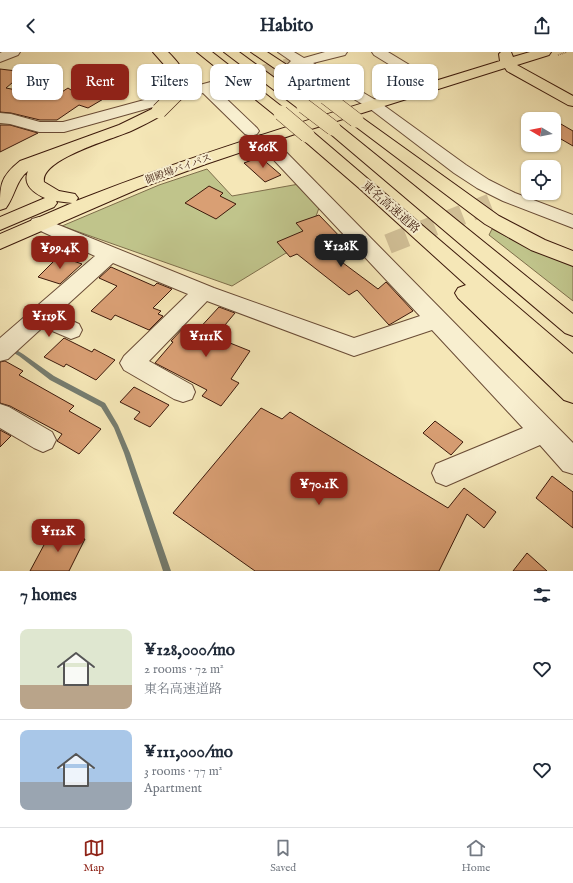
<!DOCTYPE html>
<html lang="en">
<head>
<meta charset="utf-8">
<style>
  :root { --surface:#fff; --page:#f2f2f3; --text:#1f2937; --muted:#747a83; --line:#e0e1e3; --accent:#8f2418 }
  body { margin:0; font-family:"IM FELL English","Noto Serif JP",serif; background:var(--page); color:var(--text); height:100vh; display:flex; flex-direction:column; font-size:15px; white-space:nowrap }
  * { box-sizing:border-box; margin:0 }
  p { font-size:13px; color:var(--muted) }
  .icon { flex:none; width:22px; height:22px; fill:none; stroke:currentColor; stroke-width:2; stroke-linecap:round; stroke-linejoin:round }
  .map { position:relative; height:519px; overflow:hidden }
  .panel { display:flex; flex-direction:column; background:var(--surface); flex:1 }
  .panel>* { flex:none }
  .top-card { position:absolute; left:12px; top:12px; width:549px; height:36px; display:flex; gap:8px }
  .needle { width:26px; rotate:280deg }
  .fabs { position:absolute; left:521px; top:60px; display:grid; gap:8px }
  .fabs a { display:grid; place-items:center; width:40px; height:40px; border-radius:8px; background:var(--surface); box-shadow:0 1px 3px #0004; font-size:20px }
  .price { position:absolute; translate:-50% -34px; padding:0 9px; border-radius:8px; background:var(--accent); color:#fff; font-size:13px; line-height:26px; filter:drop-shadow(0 1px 2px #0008) }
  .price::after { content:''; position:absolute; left:50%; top:24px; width:12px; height:9px; margin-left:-6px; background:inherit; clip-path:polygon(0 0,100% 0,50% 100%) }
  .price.current { background:#222; color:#fff }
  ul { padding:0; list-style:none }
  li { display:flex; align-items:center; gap:12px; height:100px; padding:0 20px }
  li+li { border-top:1px solid var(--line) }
  li span { display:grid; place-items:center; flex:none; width:112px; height:80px; border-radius:8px; color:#555 }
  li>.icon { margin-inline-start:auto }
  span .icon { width:48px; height:48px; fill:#fffc; stroke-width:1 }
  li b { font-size:17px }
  h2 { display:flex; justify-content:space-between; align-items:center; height:48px; padding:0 20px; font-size:17px }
  .chip { padding:0 14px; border-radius:8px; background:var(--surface); box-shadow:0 1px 3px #0004; font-size:14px; line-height:36px }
  .chip.current { background:var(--accent); color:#fff }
  header { display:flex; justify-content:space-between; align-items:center; height:52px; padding:0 20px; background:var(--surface); font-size:18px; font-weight:700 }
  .dock { display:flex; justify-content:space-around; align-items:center; height:56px; border-top:1px solid var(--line); background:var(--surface); font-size:11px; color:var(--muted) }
  .dock a { display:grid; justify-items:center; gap:2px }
  .dock .current { color:var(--accent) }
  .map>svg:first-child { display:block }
  .green { fill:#c0c48b; stroke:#7e6e4b }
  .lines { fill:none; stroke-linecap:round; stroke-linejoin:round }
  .stream { fill:#767d70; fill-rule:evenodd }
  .building { fill:#d99f74; stroke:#3c190b }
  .minor-tunnel-far1 { stroke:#d0be95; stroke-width:15; stroke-dasharray:15 8; stroke-linecap:butt }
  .minor-tunnel { stroke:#d0be95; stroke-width:20; stroke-dasharray:20 10; stroke-linecap:butt }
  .minor-casing { stroke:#6a4c36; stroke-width:2 }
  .highway-casing { stroke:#3c190b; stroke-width:2 }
  .path { stroke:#3c190b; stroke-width:1.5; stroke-dasharray:0.5 1.5; stroke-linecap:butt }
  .minor { fill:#f8efd0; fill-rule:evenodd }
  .highway { fill:#f5e7b7; fill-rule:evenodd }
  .highway-bridge-casing { stroke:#3c190b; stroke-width:16; stroke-linecap:butt }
  .highway-bridge { stroke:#f5e7b7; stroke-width:15 }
  .labels { text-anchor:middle; stroke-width:4; stroke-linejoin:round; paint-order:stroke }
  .far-street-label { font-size:10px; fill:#3c190b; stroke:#f8efd0 }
  .street-label { font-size:12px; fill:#3c190b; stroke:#f8efd0 }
</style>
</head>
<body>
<header><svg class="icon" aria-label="back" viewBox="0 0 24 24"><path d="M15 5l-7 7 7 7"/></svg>Habito<svg class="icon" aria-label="share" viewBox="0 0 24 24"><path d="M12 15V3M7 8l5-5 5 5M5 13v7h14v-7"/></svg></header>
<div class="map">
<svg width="573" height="519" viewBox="0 0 573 519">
  <rect width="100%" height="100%" fill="#f5e7b7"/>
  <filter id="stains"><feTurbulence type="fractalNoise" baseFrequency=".005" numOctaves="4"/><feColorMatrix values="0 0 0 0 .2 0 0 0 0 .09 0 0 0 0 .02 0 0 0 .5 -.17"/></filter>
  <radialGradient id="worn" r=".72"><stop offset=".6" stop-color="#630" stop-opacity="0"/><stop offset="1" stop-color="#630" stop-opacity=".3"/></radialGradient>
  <path class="green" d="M207,117L232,144L299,132L320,153L309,184L317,204L286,201L232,234L62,174L159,133Z
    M492,177L533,198L573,213V249L489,183Z"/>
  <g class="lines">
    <path class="stream" d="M0,288L23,302L54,324L105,351L118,373L130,401L171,519H163L124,401L114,376L101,355L50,328L19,304L0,293Z"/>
  </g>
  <path class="building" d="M0,17L25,20L6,36L54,45L68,36L71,38L73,37L105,46L88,56L79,53L57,68H40L11,61L0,60Z
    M554,68L573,79V94L554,83Z
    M0,73H10L38,81L0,100Z
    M260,105L281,123L265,130L244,111Z
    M209,134L223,141L220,144L236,152L216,167L185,151Z
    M319,163L346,191L327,199L378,237L386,230L413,259L389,273L357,238L349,243L297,202L290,205L277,190L303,179L296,171Z
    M59,204L82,212L60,232L38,225Z
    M111,215L154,234L157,231L172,237L153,256L161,259L158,262L163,264L149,278L115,263L111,268L91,259L117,234L99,226Z
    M219,255L235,261L215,285L250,299L231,327L239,331L221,354L202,344L207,338L155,311L173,290L171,289L185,274L196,280Z
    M64,286L92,300L94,297L115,308L96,328L66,312L64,315L44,305Z
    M5,309L23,319L19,323L74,354L69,359L101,377L79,402L57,389L62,382L10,354L0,351V310Z
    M134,335L169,353L150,375L134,367L140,360L120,350Z
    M261,356L282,367L290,360L448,456L464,436L496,460L484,476L467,462L439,519H255L173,461Z
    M435,369L463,390L451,403L423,381Z
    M0,378L11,384L0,395Z
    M552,424L573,440V476L536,446Z
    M52,478L85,487L69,519H30Z
    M527,501L547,519H513Z"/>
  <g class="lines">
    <path class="minor-tunnel-far1" d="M218,32L295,12"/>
    <path class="minor-tunnel" d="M388,192L492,151"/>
    <g class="minor-casing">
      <path id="minor" d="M2,0H20L18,3L0,10V1Z
        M278,0H294L304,6L325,0H347L345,3L313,11L379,50L466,113L489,128L515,141L573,163V176L503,149L477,136L454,121L369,56L300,15L295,16L290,15L288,12L291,9Z
        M372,0H388L426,23L428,26L426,29L421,30L416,29L374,3Z
        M218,28L223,29L225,32L223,35L216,37L257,76L259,79L257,82L251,84L245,82L203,41L64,80H39L10,72L0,71V61L11,62L40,70H63Z
        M261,83L267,85L284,98L573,391V422L563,419L540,393L446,434L436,430L432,421L436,412L523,376L432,278L354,304L207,249L149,309L192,333L195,340L192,347L183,350L174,347L124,318L120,311L124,304L188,242L113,211L57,262L79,272L82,278L79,284L71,287L43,275L8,307L0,309V286L95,204L32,175L30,171L32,167L39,165L214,236L354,286L420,264L272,106L253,88L255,85Z
        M0,352L9,355L52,380L56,388L52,396L43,400L34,396L0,376Z"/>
    </g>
    <g class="highway-casing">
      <path id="highway" d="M153,0H168C177,9 184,17 187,30L185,33L180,34L175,33L168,17Z
        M197,0H212L286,58L289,61L286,64L281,66L276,64Z
        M224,0H239L309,51L311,54L309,57L304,58L299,57Z
        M251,0H267L331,42L333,45L331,48L326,49L321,48Z
        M501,0H511L513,5L530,0H551L549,3L517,13L573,44V54L568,53L507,19L505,16L305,79L313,80L573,302V351L564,348L458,246L455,241L458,236L466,233L359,136L301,86L299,83L301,80L206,112L138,137L0,197V182L72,151L56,149L57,151L54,155L0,178V165L45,146C34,141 22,133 28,119C16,128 15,144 6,156L0,158C0,133 0,125 20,109L119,73L154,56L159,54L164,56L167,59L164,62C153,68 142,74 131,79C113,87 40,107 44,130L59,139L75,142L78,146L76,149C215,94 358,53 500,9L499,2Z
        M356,63L361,65L499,164L545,188L573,199V214L531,198L485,172L351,71L348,68L351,65Z
        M333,71L339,73L573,262V284L565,281L327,79L325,76L327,73Z"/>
    </g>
    <path class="path" d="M558,3L567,0"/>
    <use href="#minor" class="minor"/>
    <use href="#highway" class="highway"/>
    <g class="highway-bridge-casing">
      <path id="highway-bridge" d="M326,45L356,68
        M304,54L333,76
        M159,59L178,40L180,30
        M281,61L307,83"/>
    </g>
    <use href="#highway-bridge" class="highway-bridge"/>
  </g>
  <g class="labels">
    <g class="far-street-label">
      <text transform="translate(178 116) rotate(-20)" y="4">御殿場バイパス</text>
    </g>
    <g class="street-label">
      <text transform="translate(391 155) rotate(41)" y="4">東名高速道路</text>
    </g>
  </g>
  <rect width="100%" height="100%" filter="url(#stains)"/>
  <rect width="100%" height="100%" fill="url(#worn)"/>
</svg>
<div class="fabs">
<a><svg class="needle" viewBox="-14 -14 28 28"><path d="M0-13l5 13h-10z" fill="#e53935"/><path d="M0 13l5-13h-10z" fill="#747a83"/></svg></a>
<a><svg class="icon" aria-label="locate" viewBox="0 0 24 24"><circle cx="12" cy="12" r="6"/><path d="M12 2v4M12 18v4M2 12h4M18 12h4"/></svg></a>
</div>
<b class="price" style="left:263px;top:117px">¥66K</b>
<b class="price current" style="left:341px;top:216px">¥128K</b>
<b class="price" style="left:60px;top:218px">¥99.4K</b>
<b class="price" style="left:49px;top:286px">¥119K</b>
<b class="price" style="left:206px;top:306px">¥111K</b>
<b class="price" style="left:319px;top:454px">¥70.1K</b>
<b class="price" style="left:58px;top:501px">¥112K</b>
<div class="top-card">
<a class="chip">Buy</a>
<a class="chip current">Rent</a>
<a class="chip">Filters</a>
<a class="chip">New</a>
<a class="chip">Apartment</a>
<a class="chip">House</a>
</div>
</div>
<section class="panel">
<h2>7 homes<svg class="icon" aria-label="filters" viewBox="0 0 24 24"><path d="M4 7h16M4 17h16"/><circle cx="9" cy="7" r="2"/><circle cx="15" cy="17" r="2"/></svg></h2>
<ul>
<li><span style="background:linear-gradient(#dfe7d0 70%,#b9a48a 0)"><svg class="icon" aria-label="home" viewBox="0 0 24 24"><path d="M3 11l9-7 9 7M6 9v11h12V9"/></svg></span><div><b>¥128,000/mo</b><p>2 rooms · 72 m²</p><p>東名高速道路</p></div><svg class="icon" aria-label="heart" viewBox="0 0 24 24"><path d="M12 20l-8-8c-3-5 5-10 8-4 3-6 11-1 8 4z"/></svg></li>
<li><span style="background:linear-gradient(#a9c7e8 65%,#9aa5b1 0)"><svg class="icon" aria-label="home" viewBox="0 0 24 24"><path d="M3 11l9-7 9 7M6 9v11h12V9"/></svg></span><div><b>¥111,000/mo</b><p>3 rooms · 77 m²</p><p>Apartment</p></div><svg class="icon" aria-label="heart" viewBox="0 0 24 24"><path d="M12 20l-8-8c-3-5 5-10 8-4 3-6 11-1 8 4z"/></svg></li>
</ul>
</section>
<nav class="dock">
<a class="current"><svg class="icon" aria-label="map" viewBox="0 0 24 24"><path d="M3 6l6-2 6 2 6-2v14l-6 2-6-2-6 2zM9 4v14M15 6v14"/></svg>Map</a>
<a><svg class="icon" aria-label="saved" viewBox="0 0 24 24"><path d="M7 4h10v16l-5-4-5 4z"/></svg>Saved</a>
<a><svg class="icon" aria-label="home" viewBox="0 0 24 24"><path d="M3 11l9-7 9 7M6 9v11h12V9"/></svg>Home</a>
</nav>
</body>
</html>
